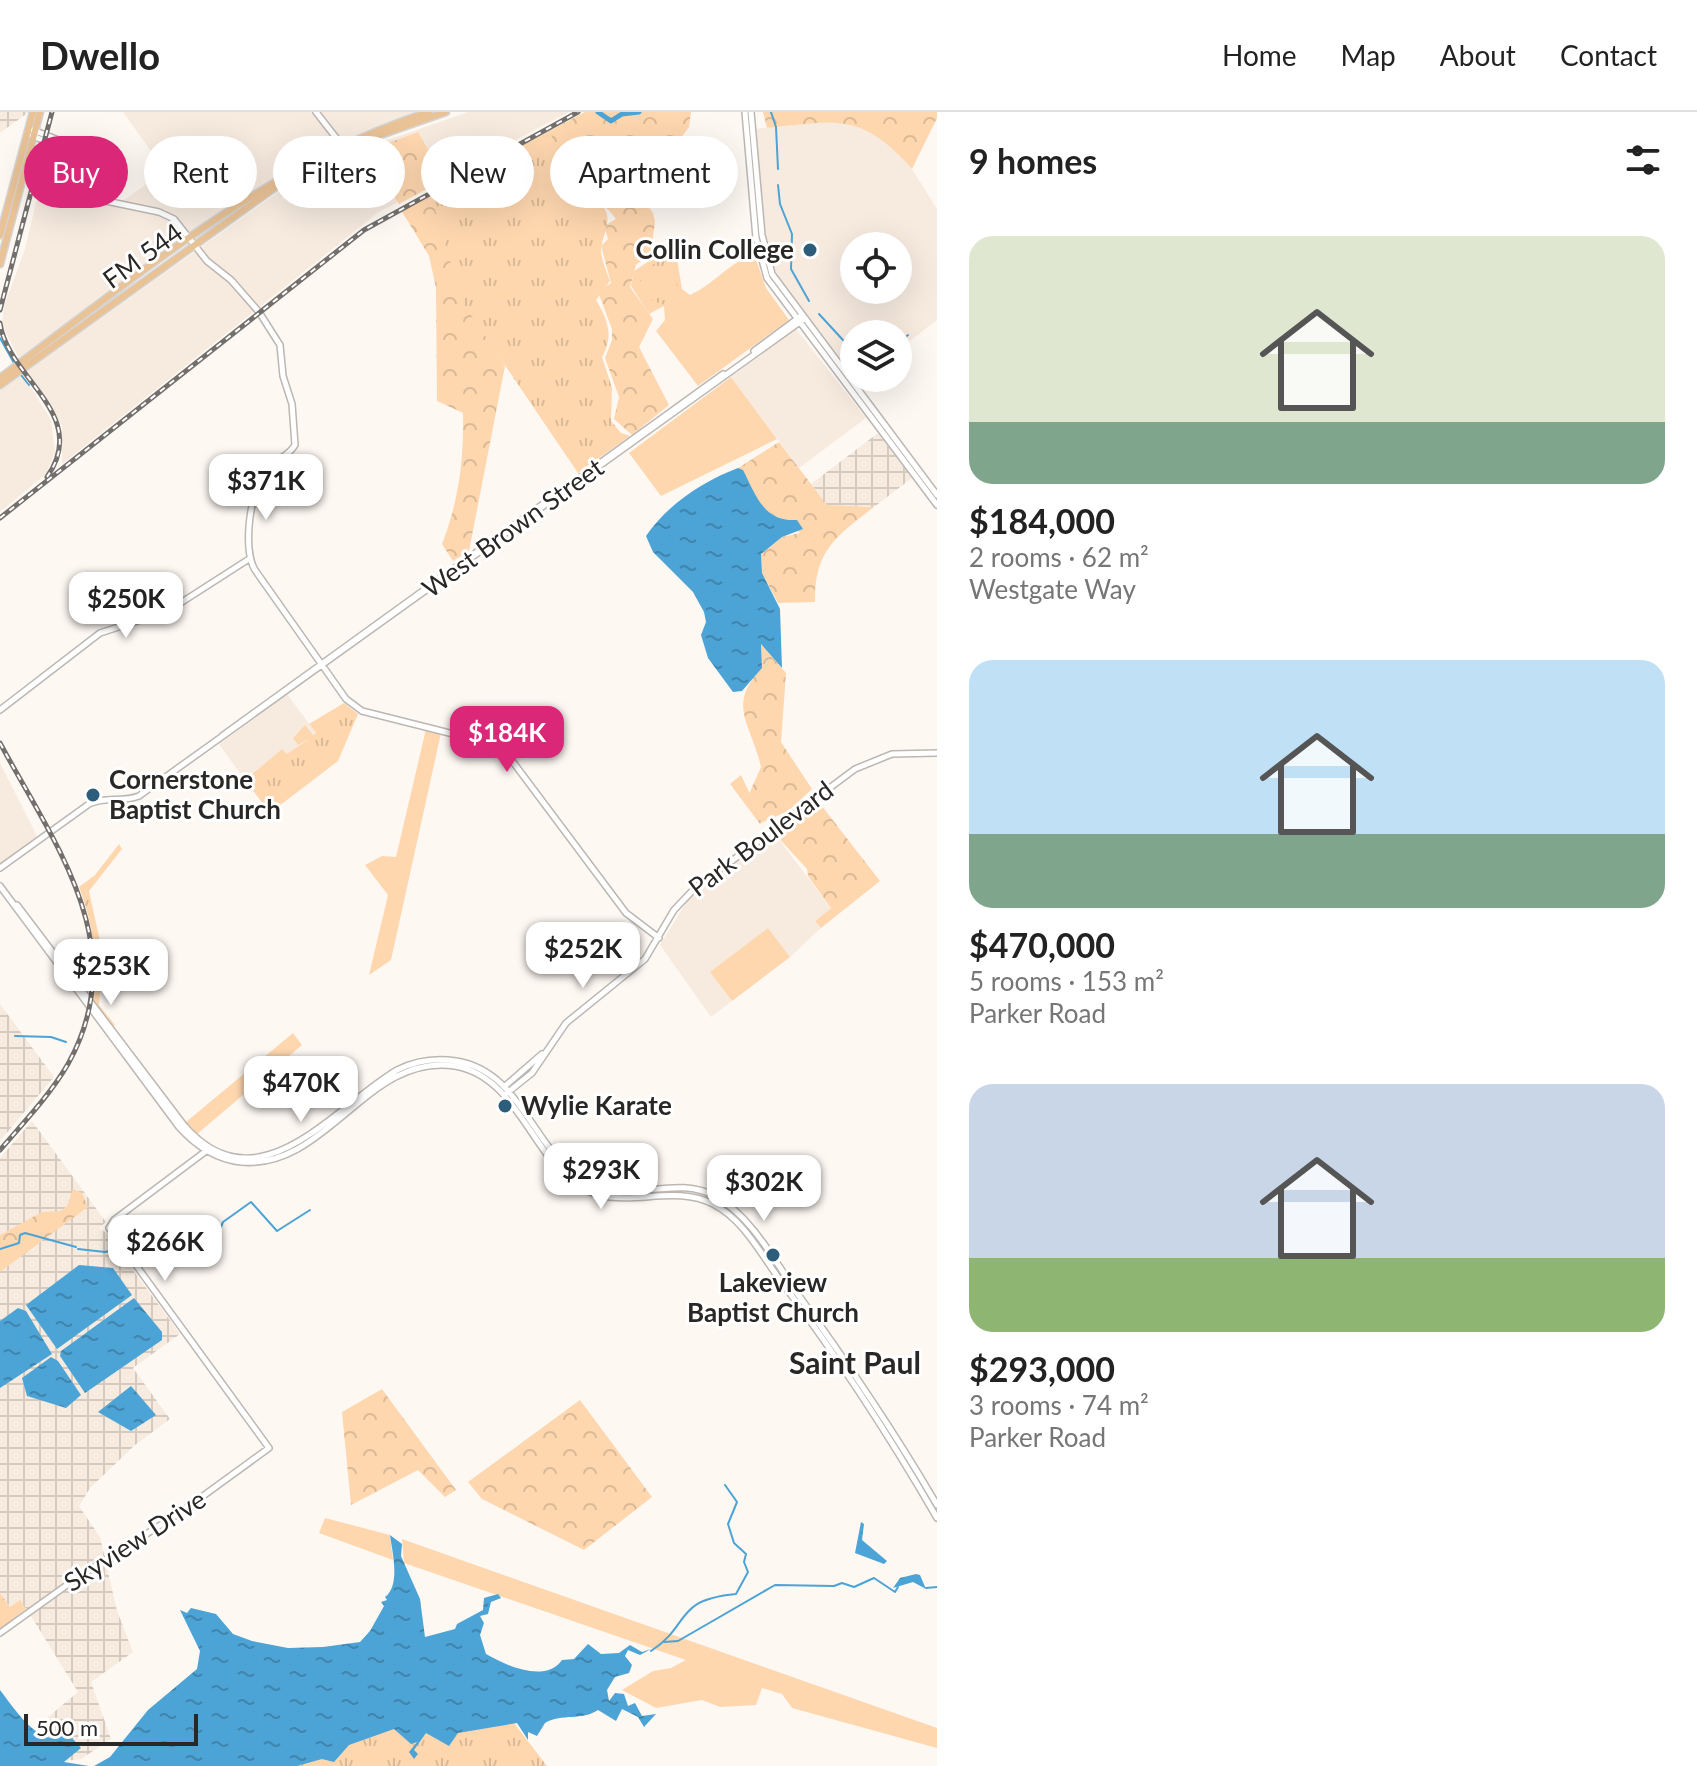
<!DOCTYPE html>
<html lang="en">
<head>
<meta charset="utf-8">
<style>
  :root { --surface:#fff; --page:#f6f6f6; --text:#222; --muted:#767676; --line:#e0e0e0; --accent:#db2777 }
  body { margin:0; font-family:Lato,sans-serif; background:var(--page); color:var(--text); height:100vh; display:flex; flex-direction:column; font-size:30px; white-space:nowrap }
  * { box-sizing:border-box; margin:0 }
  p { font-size:26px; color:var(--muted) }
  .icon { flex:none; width:44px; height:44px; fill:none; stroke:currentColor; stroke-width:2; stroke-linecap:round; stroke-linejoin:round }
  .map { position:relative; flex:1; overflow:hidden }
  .sheet { display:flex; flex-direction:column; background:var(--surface); width:760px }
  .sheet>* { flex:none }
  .banner { position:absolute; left:24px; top:24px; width:760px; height:72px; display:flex; gap:16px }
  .fabs { position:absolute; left:840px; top:120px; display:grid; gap:16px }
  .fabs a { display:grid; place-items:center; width:72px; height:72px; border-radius:50%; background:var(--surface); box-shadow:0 8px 32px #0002; font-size:40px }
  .scale { position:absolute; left:24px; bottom:20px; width:174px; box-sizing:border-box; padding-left:8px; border:4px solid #2a2826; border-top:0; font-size:22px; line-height:28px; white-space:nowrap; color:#2a2826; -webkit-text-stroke:6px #fff; paint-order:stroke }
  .price { position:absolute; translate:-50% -68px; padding:0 18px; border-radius:16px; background:#fff; color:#222; font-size:26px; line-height:52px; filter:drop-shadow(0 2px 4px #0008) }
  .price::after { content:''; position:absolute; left:50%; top:48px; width:24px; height:18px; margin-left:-12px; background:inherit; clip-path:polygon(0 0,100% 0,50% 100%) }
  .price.on { background:var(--accent); color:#fff }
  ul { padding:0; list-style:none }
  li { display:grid; align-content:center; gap:16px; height:424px; padding:0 32px }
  li span { display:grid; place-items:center; height:248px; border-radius:24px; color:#555 }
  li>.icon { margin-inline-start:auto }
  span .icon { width:144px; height:144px; fill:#fffc; stroke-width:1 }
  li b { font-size:34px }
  h2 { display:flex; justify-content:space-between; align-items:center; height:96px; padding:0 32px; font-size:34px }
  .tag { padding:0 28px; border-radius:36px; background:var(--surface); box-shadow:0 8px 32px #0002; font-size:28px; line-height:72px }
  .tag.on { background:var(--accent); color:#fff }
  header { display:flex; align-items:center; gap:48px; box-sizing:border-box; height:112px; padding:0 40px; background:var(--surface); border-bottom:2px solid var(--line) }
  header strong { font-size:38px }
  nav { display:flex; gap:44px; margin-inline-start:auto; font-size:28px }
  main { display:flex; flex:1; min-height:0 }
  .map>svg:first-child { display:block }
  .built { fill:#f7ebe0; fill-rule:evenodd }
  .industrial { fill:url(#industrial-grid) }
  .grass { fill:#fed7af }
  .forest { fill:url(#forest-crowns) }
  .park { fill:url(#park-tufts) }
  .water { fill:url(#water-ripples) }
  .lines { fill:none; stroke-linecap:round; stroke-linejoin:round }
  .stream { stroke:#4ca3d5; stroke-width:2 }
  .river { stroke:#4ca3d5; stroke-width:5 }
  .secondary-casing { stroke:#bcb7b2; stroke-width:8 }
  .primary-casing { stroke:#d4d4d4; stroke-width:9 }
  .secondary { stroke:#fff; stroke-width:5 }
  .primary { stroke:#e9c296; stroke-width:6 }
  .rail-casing { stroke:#726f6c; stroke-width:5 }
  .rail { stroke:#fff; stroke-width:2; stroke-dasharray:6; stroke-linecap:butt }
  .poi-dot { fill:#2c5e7c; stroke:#fff; stroke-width:3 }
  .labels { text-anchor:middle; stroke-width:6; stroke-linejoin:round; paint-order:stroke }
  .poi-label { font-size:26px; font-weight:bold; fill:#2a2826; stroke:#fff; text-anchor:start }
  .street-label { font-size:26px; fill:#2a2826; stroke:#fff }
  .quarter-label { font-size:30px; font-weight:bold; fill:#2a2826; stroke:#fff }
</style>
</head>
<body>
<header>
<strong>Dwello</strong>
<nav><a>Home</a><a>Map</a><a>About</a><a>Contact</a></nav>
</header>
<main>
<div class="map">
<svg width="937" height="1654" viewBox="0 0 937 1654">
  <defs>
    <pattern id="industrial-grid" width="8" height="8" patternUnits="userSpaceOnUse" patternTransform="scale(2)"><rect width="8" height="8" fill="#f7ebe0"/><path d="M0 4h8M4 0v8" fill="none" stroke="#d4cac0"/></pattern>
    <pattern id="forest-crowns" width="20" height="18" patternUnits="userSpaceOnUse" patternTransform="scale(2)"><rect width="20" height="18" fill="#fed7af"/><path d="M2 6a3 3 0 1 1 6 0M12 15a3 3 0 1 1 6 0" fill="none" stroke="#dab996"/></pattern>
    <pattern id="park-tufts" width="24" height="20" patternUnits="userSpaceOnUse" patternTransform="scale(2)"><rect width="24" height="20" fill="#fed7af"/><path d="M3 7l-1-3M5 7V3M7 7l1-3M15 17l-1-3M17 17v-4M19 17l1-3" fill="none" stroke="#dab996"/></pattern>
    <pattern id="water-ripples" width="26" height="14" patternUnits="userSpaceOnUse" patternTransform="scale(2)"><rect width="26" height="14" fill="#4ca3d5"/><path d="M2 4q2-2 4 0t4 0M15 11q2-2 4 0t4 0" fill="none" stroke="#3f85ad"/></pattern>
  </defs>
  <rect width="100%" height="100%" fill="#fef8f3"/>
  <path class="built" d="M123,0H414L309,46L250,83L104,181L20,248L2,213L4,194L25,137L42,65L76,43L104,83L118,92L165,59Z
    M468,0H569L379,100L62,352V314L27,259L284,76L357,39Z
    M823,10L858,12L890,33L912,57L937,97V208L898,238V222H854V266H861L855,270L776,165L764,121L755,17ZM854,134H898V178H854Z
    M796,217L866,306L799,356L731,265Z
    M22,261L51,308L55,340L46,362L0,400V277Z
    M287,582L316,621L287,643L282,637L245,668L219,632Z
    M0,651L37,724L0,752Z
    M774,721L831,796L815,809L821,816L790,845L711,905L660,833L689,786Z"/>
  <path class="industrial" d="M0,0H29L0,21Z
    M878,321L912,366L874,395L827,393L811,372Z
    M0,892L54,965L0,1029Z
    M32,1009L106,1110L99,1116L105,1120L180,1222L133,1256L170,1307L135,1333L90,1376L79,1394L100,1425L117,1499L133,1540L91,1570L111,1627L81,1647L67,1649L50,1626L36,1615L78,1580L26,1496L10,1495L0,1481V1046Z"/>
  <path class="grass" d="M653,140L677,147L682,177L690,183C714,172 729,151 754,142L766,176L789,208L698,274L656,219L665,208L664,194L649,202L631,174L634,159L649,149Z
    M731,265L777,327L661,384L629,341Z
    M426,617L441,621L391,848L369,863L388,783L365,753L382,744L396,745Z
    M768,816L790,845L732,889L710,860Z
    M293,921L302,933L197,1022L186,1010Z
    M325,1406L390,1423L393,1448L319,1421Z
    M402,1427L937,1616V1636L792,1596L782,1582L762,1576L756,1593L720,1595L702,1588L656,1596L622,1578L653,1559L671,1556L686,1548L404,1451Z"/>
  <path class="forest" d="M585,0H691L689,15L675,34L688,64L680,71L649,35L626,47L619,55L653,101L655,110L651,140L636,153L630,175L653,207L639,235L669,293L632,323L614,307L619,285L605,246L612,228V217L598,180L611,171L601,134L608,127L604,114L616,107C600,85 597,97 580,88C574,86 568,78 563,74L490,227L505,254L469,439L453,449L442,432C459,388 464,347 463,301L437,289L436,176L429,144L401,98Z
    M763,0H937V6L912,57C861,0 838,9 767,16Z
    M418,20L445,67L399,92L364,40Z
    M779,330L827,393L874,395C837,424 814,438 815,490L778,491L762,461L761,442L782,425L800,421L787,409L765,399L738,356Z
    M761,532L786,561L781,630L812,677L788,699L763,710L749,682L761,655C751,611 726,593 762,556Z
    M818,689L880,769L821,816L815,809L831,796L808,764L807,757L774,721Z
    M73,1077L82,1081L88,1095L0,1160V1123L42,1100L60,1099L67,1094Z
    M382,1277L456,1378L445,1385L418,1358L351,1393L342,1300Z
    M580,1288L652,1385L584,1438L482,1387L468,1370Z
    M0,1481L10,1495L20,1488L26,1497L0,1517Z"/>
  <path class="park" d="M551,22L567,74L577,89L601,92C614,106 604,119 601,136C600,145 607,160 610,169L596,188C608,208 614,224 602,245L612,276L611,309L621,321L630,324L578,361L462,190L431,84Z
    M662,145L680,178L679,186L667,194L651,188L638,165Z
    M344,591L358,602L338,649L270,701L245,668L282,637L287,642L309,627L298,633L293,626L305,613L313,623L316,621L309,612Z
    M741,663L763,710L760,712L730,672Z
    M119,732L122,737L89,779L102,838L99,893L115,913L111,915L92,894C99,853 94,814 79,775L95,763Z
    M507,1602L547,1654H251L379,1607Z"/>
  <path class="water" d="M738,356L743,358C756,383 763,410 797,408L803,417L782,425L761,442L762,461L780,497L782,556L761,532L762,556L742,579L733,580L708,546L701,523L706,510L704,500L693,480L653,440L646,424C667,393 703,369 738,356Z
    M79,1153L113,1156L132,1183L57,1237L26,1193Z
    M134,1186L162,1220V1228L85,1281L60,1244L61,1239Z
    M18,1196L26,1199L52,1242L0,1276V1209Z
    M51,1245L58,1249L81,1283L66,1296L27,1284L22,1266Z
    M131,1274L156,1303L131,1319L98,1300Z
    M861,1410L864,1412L862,1428L887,1449L884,1452L855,1441Z
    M390,1423L402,1432L401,1444L420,1487L425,1525L455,1517L457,1512L483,1498L484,1486L498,1482L501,1486L491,1490L488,1502L480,1504L484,1511L480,1523L486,1542C505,1553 545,1572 562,1548L574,1547L588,1532L601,1542L619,1541L630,1533L642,1540L651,1537L640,1543L628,1538L625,1544L632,1553L629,1561L615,1565L607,1578L609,1589L615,1581L624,1582L628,1594L635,1591L642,1604L656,1602L644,1615L638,1605L622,1597L616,1609L598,1598C582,1609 562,1601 545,1611L537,1624L528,1620V1628L517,1611L458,1621L449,1634L426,1621L414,1638L418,1642L414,1647L409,1640L417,1630L411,1632L394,1617L349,1633L334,1650L322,1647L297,1654H94L110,1645L148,1598L197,1557L200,1539L180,1498L187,1501L191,1496L216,1502L233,1522L252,1529L288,1536L323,1535L360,1530L370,1519L384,1494L381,1490L387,1488L385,1485C401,1473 392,1439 390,1423Z
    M916,1462L920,1463L926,1477L913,1470L893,1476L900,1466Z
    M0,1578C13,1595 31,1623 52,1626L65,1618L81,1636L64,1650L89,1654H0Z"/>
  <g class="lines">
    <path class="stream" d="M771,0L776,15L778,57
      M778,73L780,92L792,122L791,157L809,189
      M819,202L854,240
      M0,226L14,251
      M898,231L908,223
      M21,263L29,273
      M15,924L51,925L66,930
      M127,1135L140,1141L144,1148L163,1142L184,1144L218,1122L223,1110L251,1090L277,1119L310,1098
      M0,1137L19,1131L20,1123L25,1121L76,1135
      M78,1137L105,1140L117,1137
      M926,1476L937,1475
      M664,1530L678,1529L775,1473L834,1474L842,1471L854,1475L874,1466L895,1480L898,1475
      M651,1539C692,1512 673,1488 736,1482L748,1460L744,1450L746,1442L734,1431L728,1412L737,1390L725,1373"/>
    <path class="river" d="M598,0L611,9L622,2L639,0"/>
    <g class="secondary-casing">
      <path id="secondary" d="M316,0L344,36
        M745,0L756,126L767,166L937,393
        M751,0L762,123L772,162L937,383
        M33,18L66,31L106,89L159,100L174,107L207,149L231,168L259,200L280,233L283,264L292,292L295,333C288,345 276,347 267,357C250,377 242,437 255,458L346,587L362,599L501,634L626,801L659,826
        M32,24L67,37
        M754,239L801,204
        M0,598L100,521L168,499L249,447
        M222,624L723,262
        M0,756L89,692C106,684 122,691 139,684L804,207
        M0,774L179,1015C196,1034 215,1047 241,1050C327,1058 368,940 455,954C514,964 530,1037 573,1070C616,1104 668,1069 713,1092C743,1107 761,1142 780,1168C838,1245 889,1323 937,1406
        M17,793L183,1012C257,1099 332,997 397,958C415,949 436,946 456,949C519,959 530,1029 576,1063C626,1099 670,1060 715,1084C751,1104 774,1148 797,1181C847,1250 894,1319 937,1393
        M504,975L542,942
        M507,981L532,961L566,911L645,847L674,798L694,777L855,657L892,642L937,641
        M0,1521L74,1468L181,1400L269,1336L109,1116L114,1108L206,1039"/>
    </g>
    <g class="primary-casing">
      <path id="primary" d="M0,123L33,0
        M0,152L40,0
        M0,266C135,166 267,52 429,0
        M0,273L284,69L360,30L446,0"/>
    </g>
    <use href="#secondary" class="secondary"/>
    <use href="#primary" class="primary"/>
    <g class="rail-casing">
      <path id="rail" d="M0,198L52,0
        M0,211C8,267 91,302 47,365
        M0,406L364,118L578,0
        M0,631C55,733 134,834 68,952C50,983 24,1010 0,1038"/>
    </g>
    <use href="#rail" class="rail"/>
  </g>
  <g class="poi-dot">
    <circle cx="810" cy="138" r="8"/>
    <circle cx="93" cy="683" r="8"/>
    <circle cx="505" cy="994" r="8"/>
    <circle cx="773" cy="1143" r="8"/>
  </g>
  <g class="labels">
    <g class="poi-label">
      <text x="794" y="147" text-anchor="end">Collin College</text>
      <text x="109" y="677">Cornerstone<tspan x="109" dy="30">Baptist Church</tspan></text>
      <text x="521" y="1003">Wylie Karate</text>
      <text x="773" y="1180" text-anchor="middle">Lakeview<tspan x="773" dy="30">Baptist Church</tspan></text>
    </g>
    <g class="street-label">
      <text transform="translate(143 144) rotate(-36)" y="9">FM 544</text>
      <text transform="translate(513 416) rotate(-36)" y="9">West Brown Street</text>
      <text transform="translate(761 727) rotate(-37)" y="9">Park Boulevard</text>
      <text transform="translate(135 1429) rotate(-33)" y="9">Skyview Drive</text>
    </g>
    <g class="quarter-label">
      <text x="855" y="1262">Saint Paul</text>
    </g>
  </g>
</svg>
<div class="fabs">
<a><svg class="icon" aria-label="locate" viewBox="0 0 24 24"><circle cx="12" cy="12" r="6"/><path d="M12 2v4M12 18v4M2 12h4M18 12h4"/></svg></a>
<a><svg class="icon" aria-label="layers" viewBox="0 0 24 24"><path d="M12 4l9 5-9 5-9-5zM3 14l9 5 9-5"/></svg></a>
</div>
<div class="scale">500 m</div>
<b class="price" style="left:266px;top:410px">$371K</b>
<b class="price" style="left:126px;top:528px">$250K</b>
<b class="price on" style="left:507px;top:662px">$184K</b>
<b class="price" style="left:583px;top:878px">$252K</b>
<b class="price" style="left:111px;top:895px">$253K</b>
<b class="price" style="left:301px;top:1012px">$470K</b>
<b class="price" style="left:601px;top:1099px">$293K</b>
<b class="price" style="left:764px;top:1111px">$302K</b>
<b class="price" style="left:165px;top:1171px">$266K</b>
<div class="banner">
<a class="tag on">Buy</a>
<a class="tag">Rent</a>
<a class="tag">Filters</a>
<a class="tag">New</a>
<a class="tag">Apartment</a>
</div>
</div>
<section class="sheet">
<h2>9 homes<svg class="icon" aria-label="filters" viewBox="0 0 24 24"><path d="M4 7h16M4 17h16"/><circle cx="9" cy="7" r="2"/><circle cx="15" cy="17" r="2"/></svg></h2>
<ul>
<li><span style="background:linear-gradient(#dfe7d0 75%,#7fa58c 0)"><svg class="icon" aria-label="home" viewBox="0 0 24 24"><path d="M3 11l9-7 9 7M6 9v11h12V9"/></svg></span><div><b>$184,000</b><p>2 rooms · 62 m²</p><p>Westgate Way</p></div></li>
<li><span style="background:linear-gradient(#bfe0f5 70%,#7fa58c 0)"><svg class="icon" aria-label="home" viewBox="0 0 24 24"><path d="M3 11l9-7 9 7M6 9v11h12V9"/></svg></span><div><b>$470,000</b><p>5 rooms · 153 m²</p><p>Parker Road</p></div></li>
<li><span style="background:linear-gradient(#c9d6e8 70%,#8fb573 0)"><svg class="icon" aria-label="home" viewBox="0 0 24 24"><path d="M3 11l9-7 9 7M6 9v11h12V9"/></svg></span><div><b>$293,000</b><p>3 rooms · 74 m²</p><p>Parker Road</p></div></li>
</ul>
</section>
</main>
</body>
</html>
